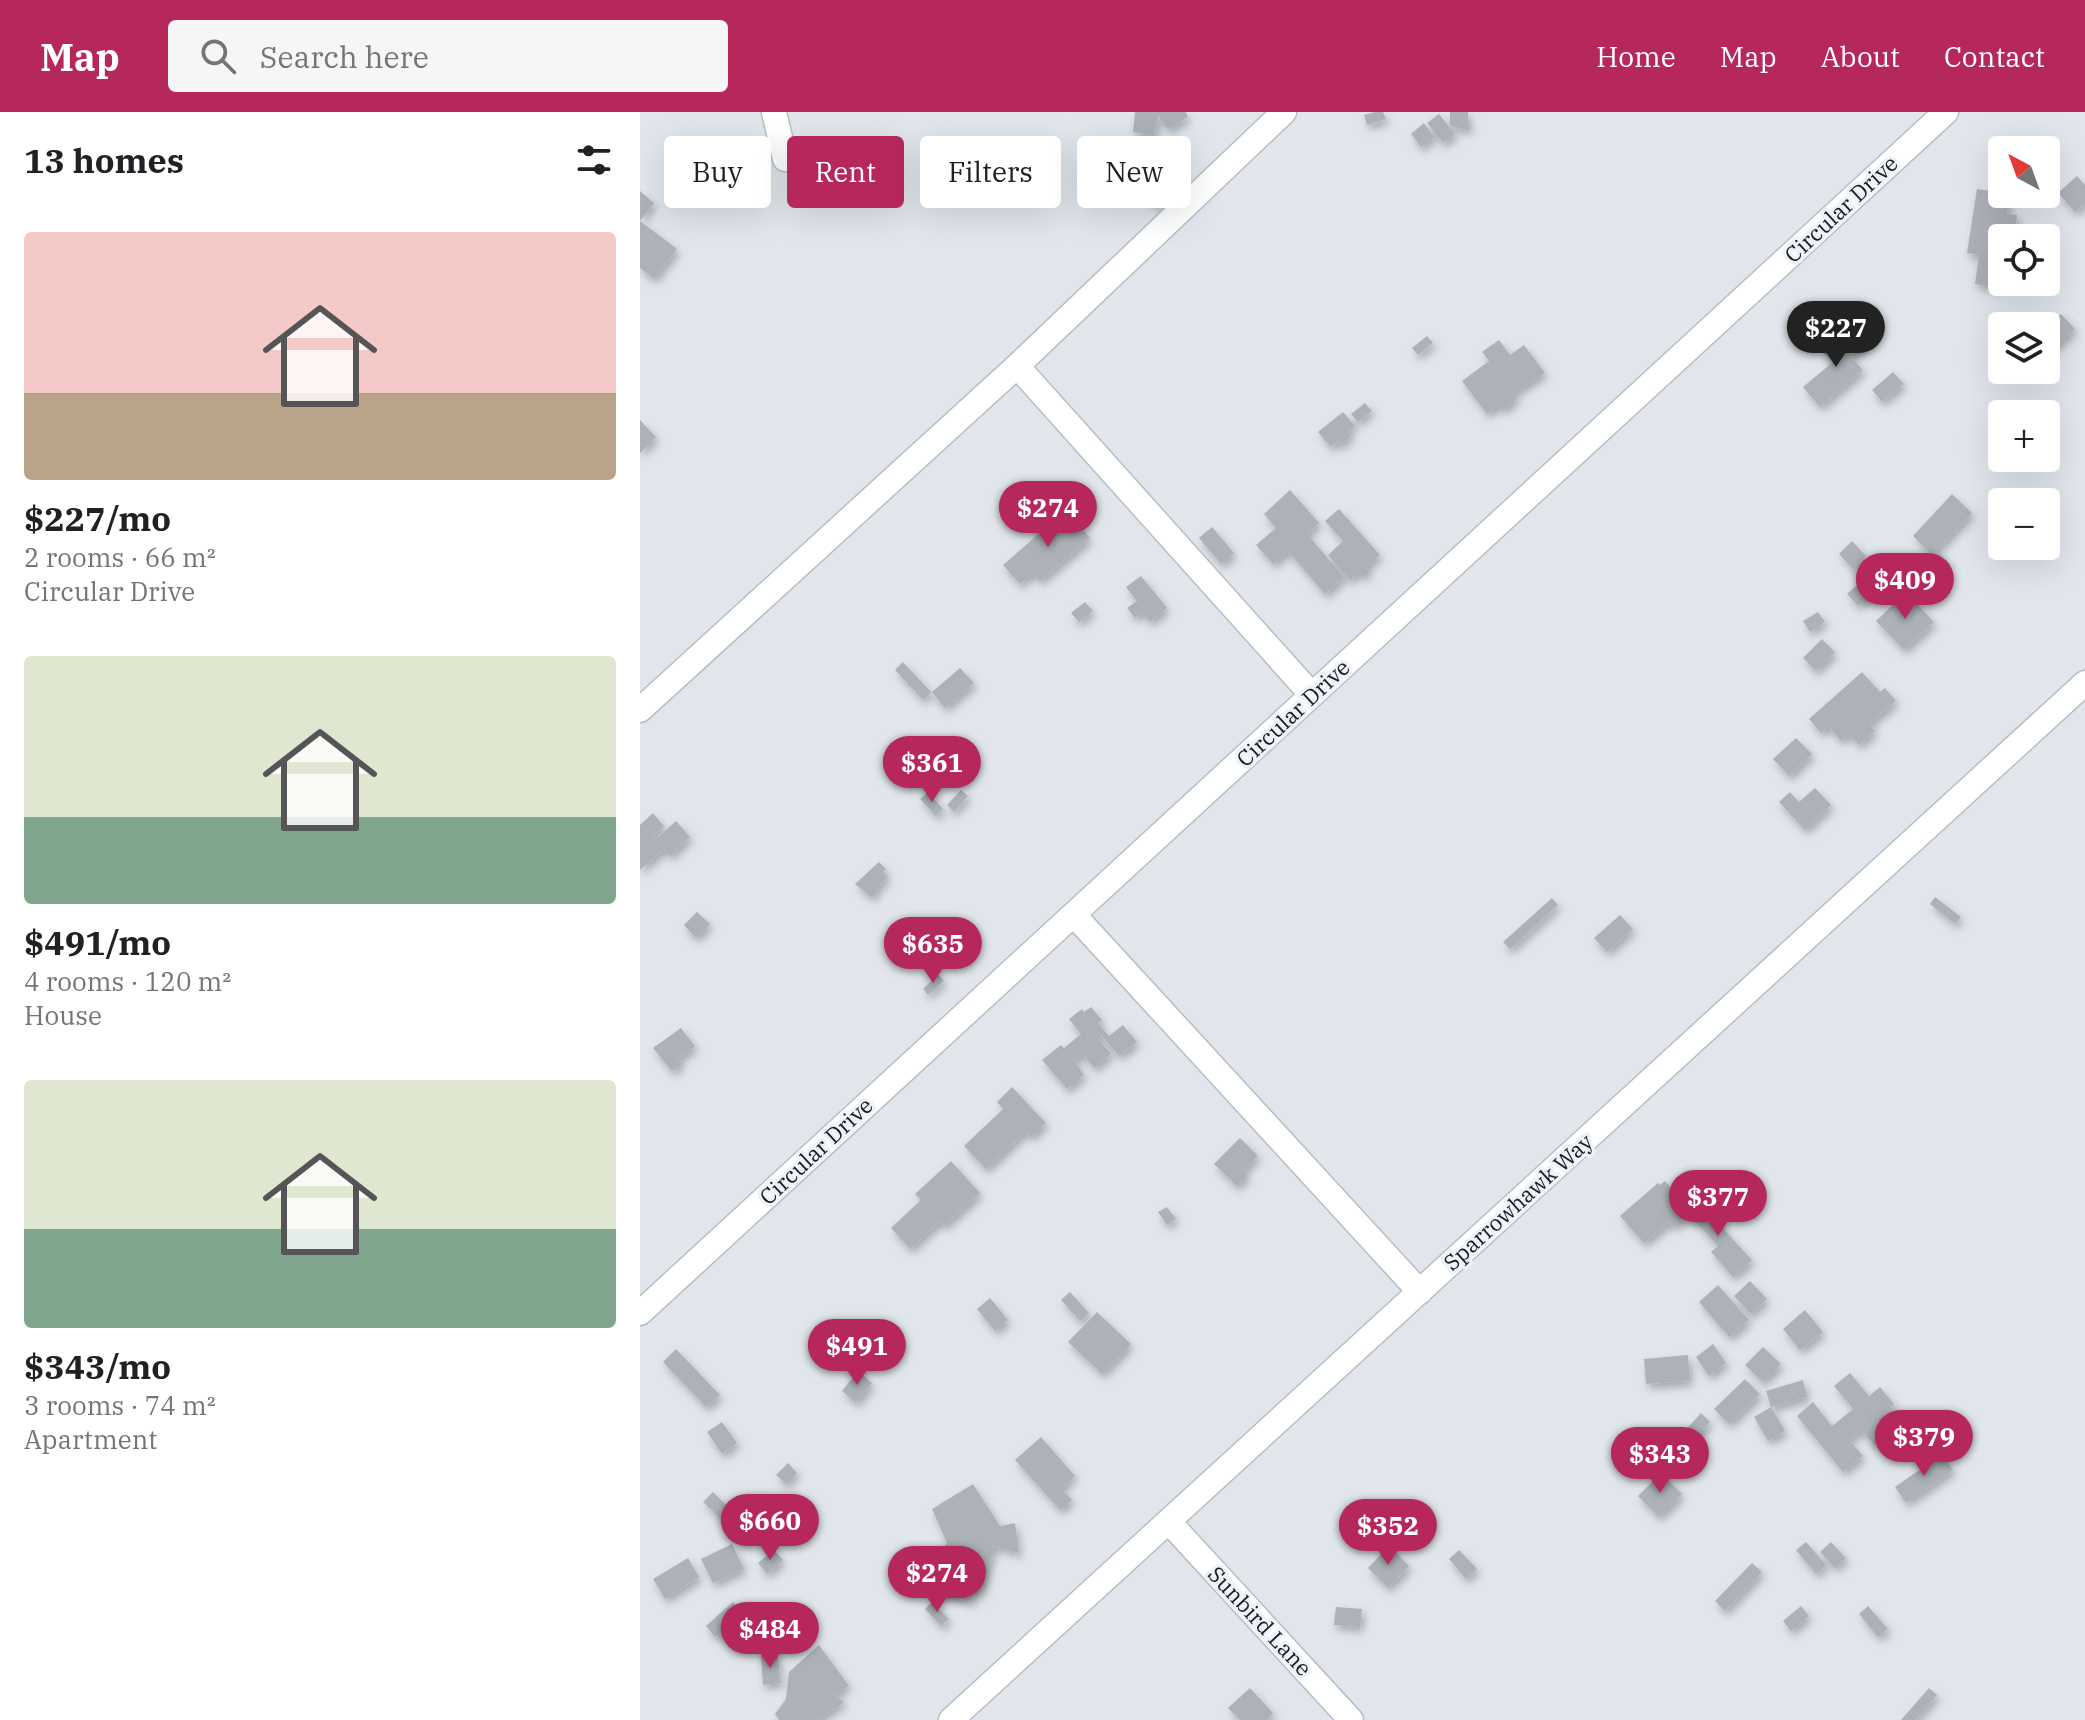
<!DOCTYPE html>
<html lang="en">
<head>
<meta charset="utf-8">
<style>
  :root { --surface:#fff; --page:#f6f6f6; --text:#202124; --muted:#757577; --accent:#b6285c }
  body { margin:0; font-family:"IBM Plex Serif",serif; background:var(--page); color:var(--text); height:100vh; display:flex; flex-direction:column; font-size:30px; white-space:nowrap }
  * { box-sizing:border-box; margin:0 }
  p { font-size:26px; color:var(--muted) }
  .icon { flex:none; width:44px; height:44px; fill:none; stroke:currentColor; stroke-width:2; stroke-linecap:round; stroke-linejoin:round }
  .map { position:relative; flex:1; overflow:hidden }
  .sheet { display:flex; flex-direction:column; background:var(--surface); width:640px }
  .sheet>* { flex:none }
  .hud { position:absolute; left:24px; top:24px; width:760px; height:72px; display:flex; gap:16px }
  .needle { width:52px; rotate:319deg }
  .buttons { position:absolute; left:1348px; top:24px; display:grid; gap:16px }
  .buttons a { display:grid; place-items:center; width:72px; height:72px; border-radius:8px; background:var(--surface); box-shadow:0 8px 32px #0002; font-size:40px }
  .price { position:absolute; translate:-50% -68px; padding:0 18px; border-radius:28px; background:var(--accent); color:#fff; font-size:26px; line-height:52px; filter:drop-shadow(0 2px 4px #0008) }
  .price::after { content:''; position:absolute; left:50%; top:48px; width:24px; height:18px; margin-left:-12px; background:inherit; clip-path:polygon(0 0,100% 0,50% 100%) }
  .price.selected { background:#222; color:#fff }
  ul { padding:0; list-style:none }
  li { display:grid; align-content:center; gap:16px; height:424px; padding:0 24px }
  li span { display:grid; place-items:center; height:248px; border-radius:8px; color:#555 }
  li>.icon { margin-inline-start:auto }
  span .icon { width:144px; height:144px; fill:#fffc; stroke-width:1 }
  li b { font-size:34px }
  h2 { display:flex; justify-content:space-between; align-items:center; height:96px; padding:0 24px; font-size:34px }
  .tag { padding:0 28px; border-radius:8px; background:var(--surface); box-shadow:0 8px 32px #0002; font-size:28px; line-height:72px }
  .tag.selected { background:var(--accent); color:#fff }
  header { display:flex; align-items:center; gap:48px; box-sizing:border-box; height:112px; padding:0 40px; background:var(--accent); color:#fff }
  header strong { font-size:38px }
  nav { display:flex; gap:44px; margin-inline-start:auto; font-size:28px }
  .search { width:560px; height:72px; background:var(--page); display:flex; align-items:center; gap:20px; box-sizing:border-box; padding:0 28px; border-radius:8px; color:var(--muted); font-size:30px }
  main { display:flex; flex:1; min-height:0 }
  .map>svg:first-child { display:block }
  .building { fill:#acb2b8; filter:url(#shadow) }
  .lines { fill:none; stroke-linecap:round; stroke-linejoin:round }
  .minor-casing { stroke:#b8bec4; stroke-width:27 }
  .minor { stroke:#fff; stroke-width:24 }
  .labels { text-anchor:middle; stroke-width:7; stroke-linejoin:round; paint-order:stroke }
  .street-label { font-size:22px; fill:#1a1d1f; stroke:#edf3f9 }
</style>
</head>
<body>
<header>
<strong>Map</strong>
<div class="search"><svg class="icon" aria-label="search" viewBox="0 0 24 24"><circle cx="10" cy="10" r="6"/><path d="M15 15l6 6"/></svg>Search here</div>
<nav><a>Home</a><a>Map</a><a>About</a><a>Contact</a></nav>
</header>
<main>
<section class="sheet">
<h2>13 homes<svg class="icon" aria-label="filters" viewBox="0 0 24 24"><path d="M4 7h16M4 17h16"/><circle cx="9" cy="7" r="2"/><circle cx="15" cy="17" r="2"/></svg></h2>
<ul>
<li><span style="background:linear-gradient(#f6c9c9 65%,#b9a48a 0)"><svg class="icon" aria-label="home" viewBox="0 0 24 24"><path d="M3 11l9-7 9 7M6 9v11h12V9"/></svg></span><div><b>$227/mo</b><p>2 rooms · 66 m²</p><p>Circular Drive</p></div></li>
<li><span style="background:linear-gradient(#dfe7d0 65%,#7fa58c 0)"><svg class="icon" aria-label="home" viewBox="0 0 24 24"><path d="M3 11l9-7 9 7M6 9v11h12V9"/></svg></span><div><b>$491/mo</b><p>4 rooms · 120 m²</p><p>House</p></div></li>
<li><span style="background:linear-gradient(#dfe7d0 60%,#7fa58c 0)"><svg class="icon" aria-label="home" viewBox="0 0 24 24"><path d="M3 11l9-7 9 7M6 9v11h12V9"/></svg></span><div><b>$343/mo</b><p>3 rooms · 74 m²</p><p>Apartment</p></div></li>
</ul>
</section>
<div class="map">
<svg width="1445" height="1608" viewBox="0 0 1445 1608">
  <defs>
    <filter id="shadow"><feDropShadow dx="3" dy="5" stdDeviation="4" flood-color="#0004"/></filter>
  </defs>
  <rect width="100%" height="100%" fill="#e0e6ec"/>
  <path class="building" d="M495,0H546L548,5L528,17L518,4L514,24L493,20Z
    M735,0H743L746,7L727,13L724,3Z
    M810,0H828L829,18L810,14Z
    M799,2L815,22L803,31L787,11Z
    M784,11L794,25L781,35L771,22Z
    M1437,64L1445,73V91L1435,100L1418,81Z
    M520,70L530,81L516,94L506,84Z
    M1337,77L1370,82L1367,102L1377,103L1376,114L1391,117L1390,126H1362L1358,176L1335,172L1339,143L1327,141Z
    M0,79L14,91L0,109L37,137L14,167L0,156Z
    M1421,202L1435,217L1411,238L1406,232V216Z
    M1210,217L1224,234L1211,245L1223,258L1180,295L1163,275L1193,250L1182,240Z
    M787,224L793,231L778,243L772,236Z
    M859,228L870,243L884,233L905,261L873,281L877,287L862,298L858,293L847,302L822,269L849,249L842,240Z
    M1253,260L1264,272L1242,290L1232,278Z
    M725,291L732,299L718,310L711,302Z
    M703,300L715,314L707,321L711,324L701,333L698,329L691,335L678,320Z
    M0,308L16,325L0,341Z
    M650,378L679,411L667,422L704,465L685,482L648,439L633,452L616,433L636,416L624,402Z
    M1312,382L1332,401L1292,443L1273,424Z
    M411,388L422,400L397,421L390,413L397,406L394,402Z
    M699,397L740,443L726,455L730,459L724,465L719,460L710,468L688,443L703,429L685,409Z
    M426,398L450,426L400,469L393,461L380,472L363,453Z
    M572,415L594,441L581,452L559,426Z
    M1212,429L1226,444L1213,457L1199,442Z
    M1230,461L1241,473L1218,494L1207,482Z
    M501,464L527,496L510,510L502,500L495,506L487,496L497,489L486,475Z
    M1266,480L1294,510L1264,538L1236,509Z
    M445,490L453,499L439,510L431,501Z
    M1178,500L1185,510L1170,520L1163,509Z
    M1182,527L1195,540L1176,559L1163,546Z
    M263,550L291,580L283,588L255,558Z
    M320,556L334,571L305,596L292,580Z
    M1222,560L1240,580L1245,576L1256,589L1229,612L1235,619L1219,633L1209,622L1201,629L1188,614L1181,621L1169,607Z
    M303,624L314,636L278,669L267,658Z
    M1156,626L1172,642L1149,664L1133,647Z
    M1175,676L1191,693L1165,718L1139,690L1150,680L1159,690Z
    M321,678L328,684L314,700L307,693Z
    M288,680L303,697L296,704L280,687Z
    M13,701L24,714L13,724L16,727L36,709L50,725L30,744L24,737L0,758V713Z
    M239,750L246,757L243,760L248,765L236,776L238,779L231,785L215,772Z
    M1295,785L1321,805L1315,812L1290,792Z
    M912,786L918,793L870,837L863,830Z
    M57,800L70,812L56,826L44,813Z
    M980,803L993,817L967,840L954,826Z
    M298,862L304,869L288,883L283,877Z
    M451,895L462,908L458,911L469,924L483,913L497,930L479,944L459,921L456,924L471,942L454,956L443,942L434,949L444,963L427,977L402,948L421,933L424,936L441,922L429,907L442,897L444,900Z
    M41,916L55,934L38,947L42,952L32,959L13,936Z
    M372,975L406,1011L391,1025L386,1019L346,1057L324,1034L363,997L357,990Z
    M600,1026L618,1044L603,1058L608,1063L597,1074L574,1052Z
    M311,1049L340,1081L304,1114L300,1109L270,1137L251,1116L281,1088L275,1082Z
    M1025,1069L1043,1090L1038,1094L1045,1105L1033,1115L1029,1110L1004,1131L980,1104L1018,1071L1020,1073Z
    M1053,1084L1112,1148L1093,1165L1071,1140L1078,1134L1041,1094Z
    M527,1095L536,1107L527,1113L518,1100Z
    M1110,1169L1127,1187L1111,1202L1094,1184Z
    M1078,1173L1109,1208L1089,1225L1059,1190Z
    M430,1180L449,1201L440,1209L421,1188Z
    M350,1186L368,1208L355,1219L337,1197Z
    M1165,1198L1183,1220L1160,1238L1143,1217Z
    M457,1200L491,1232L462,1262L428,1230Z
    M1073,1232L1086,1251L1069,1264L1056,1245Z
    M1123,1235L1141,1252L1123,1270L1105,1253Z
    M36,1237L80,1283L66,1295L23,1250Z
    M1048,1243L1050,1269L1006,1272L1004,1247Z
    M218,1259L232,1271L216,1291L202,1279Z
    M1210,1261L1229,1284L1240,1275L1254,1292L1236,1307L1248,1322L1234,1333L1221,1318L1209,1328L1223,1344L1203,1360L1157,1304L1173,1290L1192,1314L1213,1297L1194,1274Z
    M1105,1267L1120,1282L1089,1312L1074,1297Z
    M1163,1268L1167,1285L1131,1295L1126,1279Z
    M1131,1295L1145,1319L1128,1329L1114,1305Z
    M1061,1301L1070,1310L1054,1328L1044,1320Z
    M82,1310L97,1331L82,1342L67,1320Z
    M401,1325L435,1364L421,1376L432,1388L420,1398L375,1348Z
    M1302,1342L1313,1358L1266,1391L1255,1375Z
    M148,1351L157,1361L146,1372L136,1363Z
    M1021,1361L1042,1382L1019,1405L998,1384Z
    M333,1372L360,1414L375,1411L379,1441L354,1434L341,1483L336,1478L331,1490L298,1481L292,1450L307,1431L292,1397Z
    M73,1380L90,1397L80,1406L63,1390Z
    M1166,1430L1186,1453L1176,1462L1156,1438Z
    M1191,1430L1206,1446L1195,1456L1180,1440Z
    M92,1432L104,1457L73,1471L61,1447Z
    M749,1434L769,1454L748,1476L728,1456Z
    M134,1438L143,1448L127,1462L118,1451Z
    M819,1438L837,1457L826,1467L809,1447Z
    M48,1446L59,1465L25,1487L13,1467Z
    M1112,1451L1122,1460L1085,1499L1075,1489Z
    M93,1490L102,1501L75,1525L66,1514Z
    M292,1490L309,1507L301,1514L285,1497Z
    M1161,1494L1169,1504L1151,1519L1143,1509Z
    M1228,1494L1248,1517L1238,1525L1219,1502Z
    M696,1495L722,1497L720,1515L694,1513Z
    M179,1533L209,1574L194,1582L204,1590L177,1608H139L135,1602L146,1587L149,1560Z
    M138,1542L140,1571L123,1573L121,1544Z
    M610,1576L633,1601L626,1608H600L588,1596Z
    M1289,1576L1297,1583L1275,1608H1261Z"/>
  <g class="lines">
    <g class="minor-casing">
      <path id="minor" d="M134,0L145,47
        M377,254L672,583
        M0,598L377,254L644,0
        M434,803L780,1180
        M0,1201L1306,0
        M529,1410L711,1608
        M311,1608L1445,571"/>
    </g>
    <use href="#minor" class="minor"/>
  </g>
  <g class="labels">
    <g class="street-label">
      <text transform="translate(1201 97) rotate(-43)" y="8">Circular Drive</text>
      <text transform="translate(653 601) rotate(-43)" y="8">Circular Drive</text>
      <text transform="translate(176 1039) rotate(-43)" y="8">Circular Drive</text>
      <text transform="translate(878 1090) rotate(-42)" y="8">Sparrowhawk Way</text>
      <text transform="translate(620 1509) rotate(47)" y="8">Sunbird Lane</text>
    </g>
  </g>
</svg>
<div class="buttons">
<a><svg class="needle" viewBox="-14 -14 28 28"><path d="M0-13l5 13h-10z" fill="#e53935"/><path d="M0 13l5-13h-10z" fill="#757577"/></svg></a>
<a><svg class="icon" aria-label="locate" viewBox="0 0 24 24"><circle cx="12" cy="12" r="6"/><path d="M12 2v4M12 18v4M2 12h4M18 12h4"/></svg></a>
<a><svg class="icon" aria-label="layers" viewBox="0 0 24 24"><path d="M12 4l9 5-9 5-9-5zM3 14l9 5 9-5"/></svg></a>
<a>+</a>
<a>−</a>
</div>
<b class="price selected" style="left:1196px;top:257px">$227</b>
<b class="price" style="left:408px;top:437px">$274</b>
<b class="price" style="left:1265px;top:509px">$409</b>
<b class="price" style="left:292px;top:692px">$361</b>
<b class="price" style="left:293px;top:873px">$635</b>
<b class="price" style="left:1078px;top:1126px">$377</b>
<b class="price" style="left:217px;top:1275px">$491</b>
<b class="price" style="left:1284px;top:1366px">$379</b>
<b class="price" style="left:1020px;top:1383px">$343</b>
<b class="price" style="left:130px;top:1450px">$660</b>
<b class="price" style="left:748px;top:1455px">$352</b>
<b class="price" style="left:297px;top:1502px">$274</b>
<b class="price" style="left:130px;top:1558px">$484</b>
<div class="hud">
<a class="tag">Buy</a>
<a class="tag selected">Rent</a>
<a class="tag">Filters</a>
<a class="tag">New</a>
</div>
</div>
</main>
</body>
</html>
